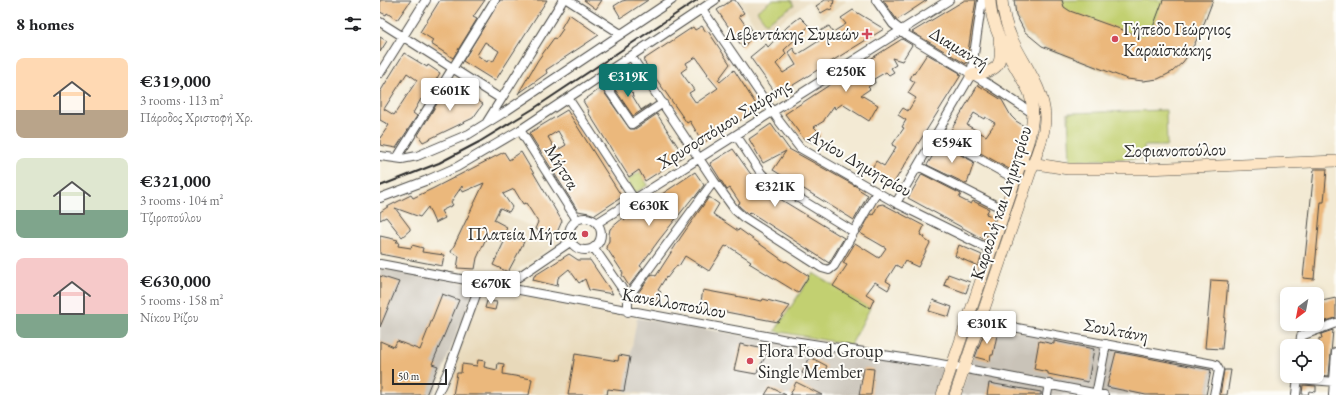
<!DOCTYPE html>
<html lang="en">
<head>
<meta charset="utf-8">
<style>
  :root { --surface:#fff; --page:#f6f6f6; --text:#202124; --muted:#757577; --accent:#0f766e }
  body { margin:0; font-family:"EB Garamond",serif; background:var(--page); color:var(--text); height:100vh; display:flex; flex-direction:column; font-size:15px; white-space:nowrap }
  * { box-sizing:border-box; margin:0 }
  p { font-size:13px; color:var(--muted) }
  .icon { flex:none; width:22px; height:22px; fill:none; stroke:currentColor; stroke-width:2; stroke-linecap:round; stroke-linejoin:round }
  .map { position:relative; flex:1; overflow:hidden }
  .drawer { display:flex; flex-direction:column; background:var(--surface); width:380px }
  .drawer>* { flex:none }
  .needle { width:26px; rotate:212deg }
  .fabs { position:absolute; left:900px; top:287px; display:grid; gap:8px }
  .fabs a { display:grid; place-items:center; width:44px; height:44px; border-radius:8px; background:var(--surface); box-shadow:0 2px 6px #0003; font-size:20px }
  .scale { position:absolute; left:12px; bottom:10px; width:55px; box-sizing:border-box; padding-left:4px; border:2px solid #2b2b2b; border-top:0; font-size:11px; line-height:14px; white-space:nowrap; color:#2b2b2b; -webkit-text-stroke:3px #fdfcf7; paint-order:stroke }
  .price { position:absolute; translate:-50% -34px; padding:0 9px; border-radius:4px; background:#fff; color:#222; font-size:13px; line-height:26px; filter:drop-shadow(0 1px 2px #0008) }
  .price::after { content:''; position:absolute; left:50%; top:24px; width:12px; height:9px; margin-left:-6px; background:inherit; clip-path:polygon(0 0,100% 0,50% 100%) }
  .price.active { background:var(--accent); color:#fff }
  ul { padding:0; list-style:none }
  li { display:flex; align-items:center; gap:12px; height:100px; padding:0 16px }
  li span { display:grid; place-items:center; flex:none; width:112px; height:80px; border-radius:8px; color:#555 }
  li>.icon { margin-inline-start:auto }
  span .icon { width:48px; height:48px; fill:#fffc; stroke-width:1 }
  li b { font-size:17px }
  h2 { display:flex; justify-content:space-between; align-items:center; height:48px; padding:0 16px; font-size:17px }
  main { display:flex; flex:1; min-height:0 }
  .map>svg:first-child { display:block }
  .built { fill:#e8d9ba }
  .industrial { fill:#c9c3b8 }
  .green { fill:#c2d071; stroke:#767e4e }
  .building { fill:#ebb87b; fill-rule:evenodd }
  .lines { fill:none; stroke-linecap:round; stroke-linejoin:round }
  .street-casing { stroke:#494844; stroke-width:10 }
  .secondary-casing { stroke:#494844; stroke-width:12 }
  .street { stroke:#fff; stroke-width:8 }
  .secondary { stroke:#fde5c5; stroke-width:11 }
  .rail { stroke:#2b2b2b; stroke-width:2 }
  .poi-dot { fill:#d1495b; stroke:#fdfcf7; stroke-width:1.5 }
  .labels { text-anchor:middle; stroke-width:4; stroke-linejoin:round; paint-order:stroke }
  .poi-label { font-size:18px; fill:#2b2b2b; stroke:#fdfcf7; text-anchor:start }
  .street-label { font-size:18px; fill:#2b2b2b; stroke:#fdfcf7 }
</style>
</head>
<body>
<main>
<section class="drawer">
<h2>8 homes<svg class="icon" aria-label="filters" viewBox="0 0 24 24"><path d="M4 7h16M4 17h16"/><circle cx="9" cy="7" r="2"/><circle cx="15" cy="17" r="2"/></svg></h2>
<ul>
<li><span style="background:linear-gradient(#ffd9b3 65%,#b9a48a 0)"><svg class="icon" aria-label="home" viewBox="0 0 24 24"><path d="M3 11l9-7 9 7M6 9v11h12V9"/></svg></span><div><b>€319,000</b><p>3 rooms · 113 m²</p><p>Πάροδος Χριστοφή Χρ.</p></div></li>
<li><span style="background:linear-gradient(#dfe7d0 65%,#7fa58c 0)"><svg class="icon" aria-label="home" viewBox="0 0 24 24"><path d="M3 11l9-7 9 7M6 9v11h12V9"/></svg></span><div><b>€321,000</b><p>3 rooms · 104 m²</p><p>Τζιροπούλου</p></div></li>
<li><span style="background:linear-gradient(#f6c9c9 70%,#7fa58c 0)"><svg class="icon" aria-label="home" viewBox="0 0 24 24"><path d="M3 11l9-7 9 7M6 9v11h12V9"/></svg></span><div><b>€630,000</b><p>5 rooms · 158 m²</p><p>Νίκου Ρίζου</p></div></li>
</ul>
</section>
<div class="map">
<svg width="956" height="395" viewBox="0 0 956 395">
  <rect width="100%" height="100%" fill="#fdfcf7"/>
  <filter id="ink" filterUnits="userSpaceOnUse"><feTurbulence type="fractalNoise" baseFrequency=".025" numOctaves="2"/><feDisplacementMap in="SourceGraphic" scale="8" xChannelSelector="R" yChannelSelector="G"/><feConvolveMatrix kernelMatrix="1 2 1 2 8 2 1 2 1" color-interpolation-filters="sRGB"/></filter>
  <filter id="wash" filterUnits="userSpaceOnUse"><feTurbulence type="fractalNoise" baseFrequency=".012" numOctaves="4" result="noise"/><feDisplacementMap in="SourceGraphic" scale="16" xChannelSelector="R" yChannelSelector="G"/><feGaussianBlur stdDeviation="0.9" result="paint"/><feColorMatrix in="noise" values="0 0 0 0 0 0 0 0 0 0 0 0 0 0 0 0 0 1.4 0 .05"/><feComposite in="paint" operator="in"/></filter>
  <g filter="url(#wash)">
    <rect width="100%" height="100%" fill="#f3ead4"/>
    <path class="built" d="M358,0H468L441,19L429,1L382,35Z
      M93,201L182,240L129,275L95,268L96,265L70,253Z
      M106,289L257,318L244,390L269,395H62L101,293Z"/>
    <path class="industrial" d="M0,268L84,283L87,285L91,290V297L53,395H0Z
      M257,318L560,368L563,369L564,373L557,395H269L244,391Z
      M604,325L835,366L830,395H580Z"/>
    <path class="green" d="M392,0H411L414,5L386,23L377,11Z
      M634,0H833L822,29L811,51L803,62L792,72L747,79L662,46L645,32L636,15Z
      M786,110L787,146H764L765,158L690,161L688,113Z
      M260,172L268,185L255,193L247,180Z
      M433,273L490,308L471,345L395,331Z"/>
    <g id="blocks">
      <path class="building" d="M0,0H31L17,20L7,13L6,15L0,12Z
        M60,0H105L93,17L97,19L73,58L51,44L53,40L40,32Z
        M120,0H167L115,81L83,61ZM105,42L119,51L113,62L109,59L107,62L97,55Z
        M204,0H222L216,9Z
        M247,0H268L241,18L234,6L242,1Z
        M352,0H355L364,13L359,16L366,26L368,24L372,30L370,32L373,35L363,48L337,10Z
        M445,0H454L452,10L448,9L441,13L436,6Z
        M503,0H547L517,20Z
        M585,0H596L586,64L532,32Z
        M634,0H682L684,7L690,11L754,34L761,36L768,34L773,27L783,0H833L822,29L811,51L803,62L792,72L778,79L763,81L747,79L662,46L645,32L636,15Z
        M473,10L504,29L397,95L370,57L386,44L388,47L407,27L420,17L429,26L404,50L406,54L396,64L403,73L416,65L408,52L413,48L417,55L442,39L437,33L449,26L453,32L466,24L461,18Z
        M189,14L219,35L166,70L167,73L138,94L158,60L174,38L176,39L183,29L181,28Z
        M322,26L326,32L328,31L350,64L338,80L340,82L354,70L379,109L323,143L310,121L307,123L263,60L313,27L315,30ZM316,57L328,74L327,75L338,88L316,103L309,93L314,90L301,72L308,67L306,63Z
        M0,37L7,41L0,52Z
        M522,39L532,45L522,61L512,58L516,65L511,68L514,72L509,75L506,72L494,79L495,83L488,87L490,89L481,95L498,105L489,121L462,104L455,109L454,106L444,120V121L434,127L441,134L436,142L433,143L424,139L405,114L454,82Z
        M24,53L47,67L48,65L60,73L49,92L51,93L46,101L41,99L33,113L37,116L16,148L0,145V138L9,125L0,120V92ZM27,73L37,80L14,115L4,109Z
        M547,54L580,73L579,74L581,75L511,187L489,173L496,161L504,166L516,147L512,145L524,128L522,127L526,120L518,115L523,108L528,111L536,98L528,93L535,82L530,79L533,73L534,74Z
        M244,81L246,85L249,83L253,89L250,91L253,94L252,95L261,110L270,104V105L253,116L234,88Z
        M70,82L103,104L93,118L43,142L38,135Z
        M598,85L622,100L631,116L636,121L644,126L631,170L568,135ZM594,113L604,119L605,117L615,123L606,136L587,125Z
        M221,88L250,129H255L277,114L304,156L265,181L259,170L249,177L208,112L209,111L203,101Z
        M187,110L242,197L215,215L209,213L198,211L149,133ZM178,131L186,145L176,151L168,137Z
        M391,124L409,149L479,188L478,189L488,195L474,220L393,170L406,151L383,163L369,139Z
        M560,144L594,162L587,184L547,165Z
        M353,149L370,173L378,181L402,196L400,199L464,238L449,263L370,212L368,214L359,206L358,204L360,203L350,188L347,190L330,163Z
        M124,152L129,160L141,152L182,221L175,237L155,229L158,222L146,203L143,204L134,189L123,194L132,207L129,212L120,208L114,220L127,227L125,233L144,242L128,272L113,265L124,242L108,234L97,258L95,269L77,268L79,256L71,252L104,183L83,192L82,186L71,202L73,205L61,211L65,218L55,223L48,207L40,217L15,208L30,228V230L22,237L6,217L0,220V212L9,206L31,195L33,198L52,189Z
        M934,169H947L944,202H941L934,279L923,278Z
        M315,172L324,185L315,197L314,196L279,240L260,266L263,268L249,286L242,275L243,273L226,247L229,241V234L230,229L243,218L245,220L249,216Z
        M542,174L581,194L579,198L591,204L593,201L609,209L606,214L615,217L605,240L528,198Z
        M329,197L339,204L333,214L358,231L359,229L405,262L406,261L429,276L418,293L369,263L371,261L348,246L347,247L345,246L329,271L305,256L299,266L297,265L287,278L286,277L278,290L281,292L274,303L261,300L258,293L272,274L276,276L301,237Z
        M503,204L544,226L540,235L545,237L544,239L550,243L538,267L525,261L521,268L516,265L506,281L511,284L508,290L495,282L486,294L494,299L490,308L453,286L467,265L463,263L475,243L499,258L506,248L480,233L491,214L493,215L498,205Z
        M0,236L18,240L16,242H19L18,246L31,248L32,245L43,248L42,252L64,255L62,266L0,254Z
        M579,245L602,255L598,266L575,256Z
        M189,254L198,260H210L233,294L209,290L205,279L199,283L189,269L178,278L177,286L153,280L154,276Z
        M568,274L590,282L586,293L564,285Z
        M0,276L19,282L0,327Z
        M831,280L848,281L842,349L825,348Z
        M323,290L382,301L383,299L410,306L398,322L320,307Z
        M62,294L79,300L52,364L58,366L46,395H0V341L14,347L17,341L40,350Z
        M956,298V318L939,323L938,316L940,315L937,302Z
        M553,300L572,307L569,317L549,311Z
        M107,301L117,302L115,310L105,308Z
        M606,328L616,330L615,334L617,335L613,355H611L610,361L595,357Z
        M953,330L949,376L937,375V344H939V338L942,339L941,334Z
        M659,341L674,344V341L714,349L708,382L668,374V372L654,369Z
        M360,344L389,350L376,374L354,370Z
        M736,352L831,370L826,395H766L727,387Z
        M195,354L238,361L239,355L250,357L244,391L228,389L227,395H188Z
        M430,357L447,366L440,381L422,373Z
        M98,360L105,361L104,367L117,370L118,363L124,364L123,374L152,379L149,395H73L77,373H81L82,364L97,366Z
        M484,368L494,369L491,395H479Z
        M844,370H851L847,395H840Z
        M416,382L442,395H410Z
        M609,383L661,392V395H607Z
        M923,385L936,386V392L929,391L928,395L922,394Z
        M390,387L406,395H385Z"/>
    </g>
  </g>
  <g filter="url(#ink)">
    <use href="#blocks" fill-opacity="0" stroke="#494844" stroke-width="1"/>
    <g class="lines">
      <g class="street-casing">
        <path id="street" d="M188,0L241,34
          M496,0L513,24L528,36L610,85L654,114
          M322,9L399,121L420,148L516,203L611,250
          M0,22L121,99
          M251,56L334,181L355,210L363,217L442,268L449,270L454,266L497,192
          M0,73L46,0
          M220,77L252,124L283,103
          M188,98L254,199
          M107,122L183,0
          M140,130L197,220
          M356,135L381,173L386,178L474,232
          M556,135L635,179
          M0,156L22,159L37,156L89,134L123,113L292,0
          M17,158L115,0
          M538,166L625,210
          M0,198L45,181L77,167L140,130L335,0
          M516,203L591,75L602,0
          M189 234a16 16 0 1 1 32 0a16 16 0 1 1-32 0Z
          M217,223L569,0
          M214,248L248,297
          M0,264L407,340L555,363L724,395
          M129,289L131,283L134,280L190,242
          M248,312V297L334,181
          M600,321L833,364L836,365L839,370L834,395
          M920,346L921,336L956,323
          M918,379L956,382
          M57,395L69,369L96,295L99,283
          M667,395L669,384
          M716,395L726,344
          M916,395L918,376
          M953,395L956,352"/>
      </g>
      <g class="secondary-casing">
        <path id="secondary" d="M591,75C616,72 624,67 619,41
          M647,165L657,164L688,169H766L956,161
          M562,395L648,142C653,124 655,109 649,92C634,63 611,33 610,0
          M575,395L660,144C663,136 665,126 665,117C664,89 645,66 633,41C627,28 623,15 622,0"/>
      </g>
      <use href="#street" class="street"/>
      <use href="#secondary" class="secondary"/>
      <path class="rail" d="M0,186L59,163L99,142L153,109L317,0"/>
    </g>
  </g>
  <g class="poi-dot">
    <path d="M485 28h4v4h4v4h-4v4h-4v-4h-4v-4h4z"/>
    <circle cx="735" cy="39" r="4"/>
    <circle cx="205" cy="234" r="4"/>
    <circle cx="370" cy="361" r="4"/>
  </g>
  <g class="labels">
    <g class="poi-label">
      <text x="743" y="35">Γήπεδο Γεώργιος<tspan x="743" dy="21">Καραϊσκάκης</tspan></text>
      <text x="479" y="40" text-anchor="end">Λεβεντάκης Συμεών</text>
      <text x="197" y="240" text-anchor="end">Πλατεία Μήτσα</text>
      <text x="378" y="357">Flora Food Group<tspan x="378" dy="21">Single Member</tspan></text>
    </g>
    <g class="street-label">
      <text transform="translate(579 48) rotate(31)" y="6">Διαμαντή</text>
      <text transform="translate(344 124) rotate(-32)" y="6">Χρυσοστόμου Σμύρνης</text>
      <text transform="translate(795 150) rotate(-1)" y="6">Σοφιανοπούλου</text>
      <text transform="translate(480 163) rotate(30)" y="6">Αγίου Δημητρίου</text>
      <text transform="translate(182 167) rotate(58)" y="6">Μήτσα</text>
      <text transform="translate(621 203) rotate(-72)" y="6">Καραολή και Δημητρίου</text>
      <text transform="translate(294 303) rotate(10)" y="6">Κανελλοπούλου</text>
      <text transform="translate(736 330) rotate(10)" y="6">Σουλτάνη</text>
    </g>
  </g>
</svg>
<div class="fabs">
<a><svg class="needle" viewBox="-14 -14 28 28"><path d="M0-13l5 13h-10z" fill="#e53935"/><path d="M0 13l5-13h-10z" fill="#757577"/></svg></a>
<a><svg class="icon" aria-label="locate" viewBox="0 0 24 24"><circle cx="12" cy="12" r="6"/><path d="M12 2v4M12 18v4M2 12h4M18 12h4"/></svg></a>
</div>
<div class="scale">50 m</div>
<b class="price" style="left:466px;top:93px">€250K</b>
<b class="price active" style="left:248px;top:98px">€319K</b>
<b class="price" style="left:70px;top:112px">€601K</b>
<b class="price" style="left:572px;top:164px">€594K</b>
<b class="price" style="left:395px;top:208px">€321K</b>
<b class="price" style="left:269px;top:227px">€630K</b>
<b class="price" style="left:111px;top:305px">€670K</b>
<b class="price" style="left:607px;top:345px">€301K</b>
</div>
</main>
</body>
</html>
